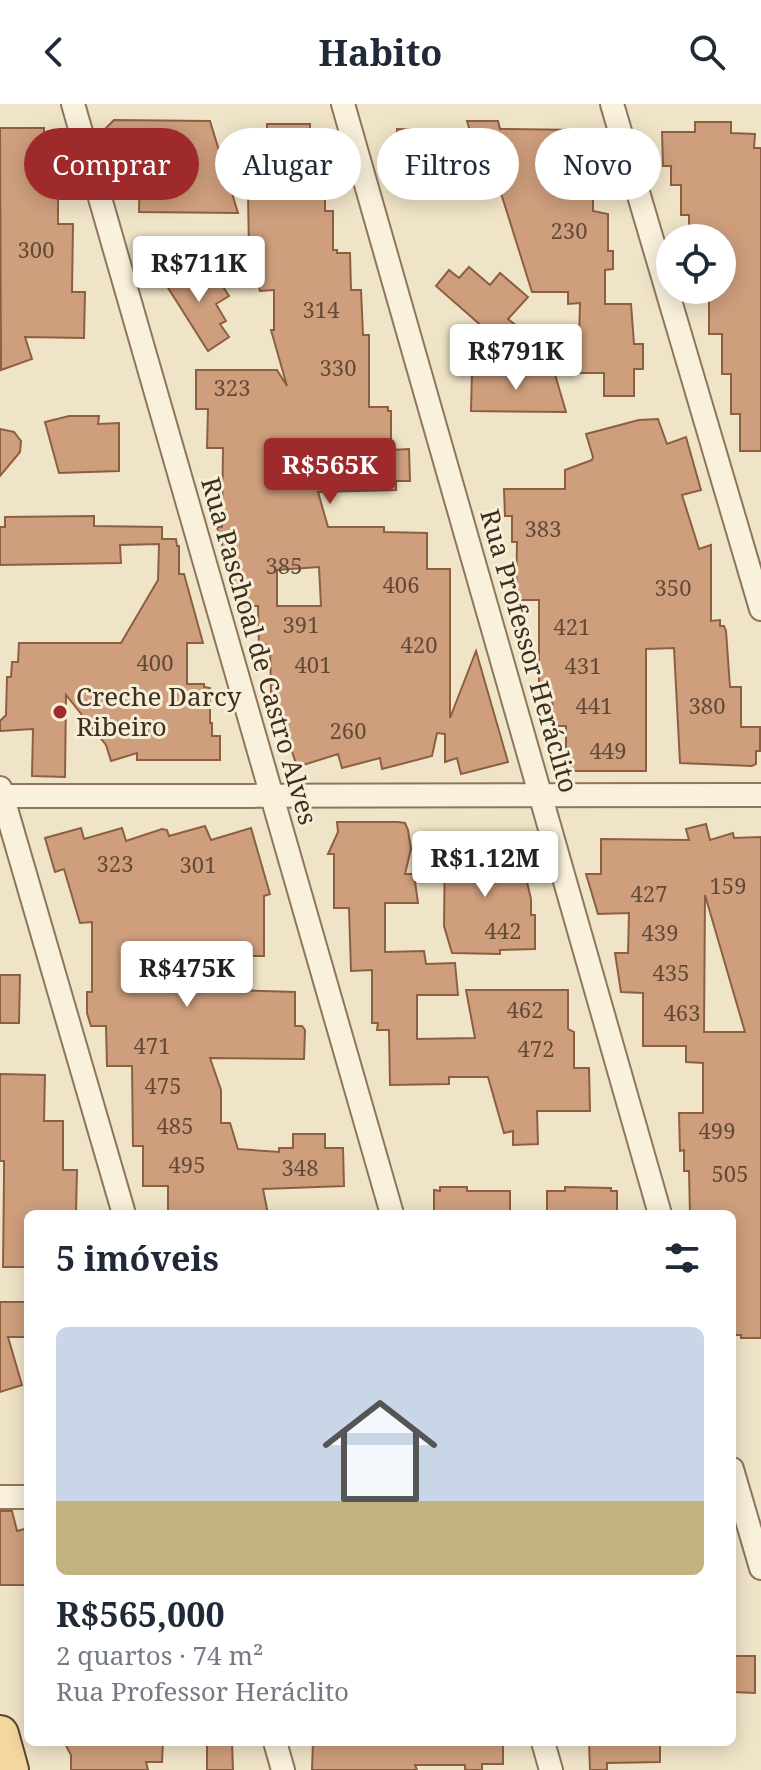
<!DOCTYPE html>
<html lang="pt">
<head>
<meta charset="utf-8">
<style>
  :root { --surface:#fff; --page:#f6f6f7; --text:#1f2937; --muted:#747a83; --accent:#9e2a2b }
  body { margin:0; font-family:"Noto Serif",serif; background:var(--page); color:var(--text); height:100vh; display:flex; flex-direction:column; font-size:30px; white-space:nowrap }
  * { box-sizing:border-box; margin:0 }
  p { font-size:26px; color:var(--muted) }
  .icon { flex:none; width:44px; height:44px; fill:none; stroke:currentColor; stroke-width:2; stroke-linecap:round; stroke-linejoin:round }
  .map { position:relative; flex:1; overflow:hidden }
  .sheet { position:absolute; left:24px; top:1106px; width:712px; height:536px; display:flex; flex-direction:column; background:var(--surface); border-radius:12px; box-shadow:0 4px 20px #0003 }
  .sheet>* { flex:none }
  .banner { position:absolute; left:24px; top:24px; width:714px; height:72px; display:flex; gap:16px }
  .fabs { position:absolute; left:656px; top:120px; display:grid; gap:16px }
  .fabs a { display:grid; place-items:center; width:80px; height:80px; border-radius:50%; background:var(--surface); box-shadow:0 4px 20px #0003; font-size:40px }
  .price { position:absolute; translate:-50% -68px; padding:0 18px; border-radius:8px; background:#fff; color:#222; font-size:26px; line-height:52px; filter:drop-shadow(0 2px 4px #0008) }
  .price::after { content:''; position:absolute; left:50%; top:48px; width:24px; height:18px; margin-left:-12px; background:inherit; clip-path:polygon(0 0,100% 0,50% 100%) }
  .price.on { background:var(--accent); color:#fff }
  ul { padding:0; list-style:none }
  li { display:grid; align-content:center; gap:16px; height:424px; padding:0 32px }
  li span { display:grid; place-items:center; height:248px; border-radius:12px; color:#555 }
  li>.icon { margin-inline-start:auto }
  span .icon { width:144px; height:144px; fill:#fffc; stroke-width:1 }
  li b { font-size:34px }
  h2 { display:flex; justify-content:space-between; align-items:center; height:96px; padding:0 32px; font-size:34px }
  .chip { padding:0 28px; border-radius:36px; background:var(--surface); box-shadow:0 4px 20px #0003; font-size:28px; line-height:72px }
  .chip.on { background:var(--accent); color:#fff }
  header { display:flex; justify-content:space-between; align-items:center; height:104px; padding:0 32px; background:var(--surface); font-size:36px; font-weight:700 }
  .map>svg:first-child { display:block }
  .building { fill:#cf9f7d; stroke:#8d5f41; stroke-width:2; fill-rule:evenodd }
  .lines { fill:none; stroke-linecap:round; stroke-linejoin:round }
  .street-casing { stroke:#8d765c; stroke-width:26 }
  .primary-casing { stroke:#5b4430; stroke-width:40 }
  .street { stroke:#faf1dc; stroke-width:22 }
  .primary { stroke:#f3d9a0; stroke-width:36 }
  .poi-dot { fill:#9e2a2b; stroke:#f7eed8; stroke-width:3 }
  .labels { text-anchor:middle; stroke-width:6; stroke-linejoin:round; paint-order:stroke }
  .number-label { font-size:22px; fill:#624a37 }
  .street-label { font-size:26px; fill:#3d2e20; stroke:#f7eed8 }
  .poi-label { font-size:26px; fill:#3d2e20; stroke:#f7eed8; text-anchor:start }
</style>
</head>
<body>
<header><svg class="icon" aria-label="back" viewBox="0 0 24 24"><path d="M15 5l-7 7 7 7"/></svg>Habito<svg class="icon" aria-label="search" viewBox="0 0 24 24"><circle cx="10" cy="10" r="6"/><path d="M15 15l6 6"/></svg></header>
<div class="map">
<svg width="761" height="1666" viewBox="0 0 761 1666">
  <rect width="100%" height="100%" fill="#f0e4c8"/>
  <path class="building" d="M114,16L210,17L238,109L139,108L140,67H115L103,27Z
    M467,17H498L500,25L582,26L581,67L593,70V107L608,110V147H613V165L605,166V200H631L634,240H643V265H634V292H604V269H574L575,237H579L580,199L568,200V188H532L495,70L476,69V66L416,64V67H396L397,25L470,27Z
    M695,18H731V29L755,30L754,44H761V347H740V310H731V270H722V230H709V186H722V134H689V111H681V81H671V62H663L662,28H695Z
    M267,20H310V70H325V107H333V146H337V149H350L351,186H361L363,231H369V303H388V307H391V346L409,345L410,377H396V386L318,388L328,423H384V428L427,429V465H450V614L476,547L508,658L461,670L457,654L445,658V630L437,629L432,652L382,665L380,654L342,664L338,650L297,663L282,616L279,617L271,590L270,541H259L258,502H240L217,423H222L223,344H207L208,305H196V266H277L287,282L271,226H274V186L260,187L249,149L247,27H267ZM319,463L321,502H277V466Z
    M0,24H44V33L58,76V120H73L72,188H85L84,234L25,233L32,255L1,266Z
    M180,157L188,171L194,168L202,181L207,178L209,181L218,175L229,192L216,200L226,217L220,220L229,233L208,247L165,179L168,177L162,169Z
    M469,163L490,181L500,169L528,193L508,215L518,223L501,244L482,229L485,225L436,182L449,166L459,174Z
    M472,266L554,267L566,308L471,307Z
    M69,312H99L98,320L119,319V367L59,369L45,318Z
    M658,315L667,340L686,333L701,386L682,391L699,445L711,441V517L720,516V522H724L726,527L730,583H741V623H760V647H756V660L752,662L680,659L674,544L646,545V667H566V622H554L551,582H539V496H516L517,438H512V412H505L504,385H565V366L592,356L593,353L586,330L639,316Z
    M0,325L14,328L21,337L20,348L0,372Z
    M94,412V422L162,423V435H176L177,442H179V470H184L203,539H187V580H204V583L210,584V619H212V632H220V656H137V649L111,657L106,641L66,591L65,673L32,672L33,625L0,627V617L6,611L7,573H11L12,558H18L19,539H121L158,476L159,440L120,441L121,459L0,461V423H5V413Z
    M337,718H398L405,719L408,726L411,745L405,770H414L418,799H385V848L424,847L426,860L455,859L458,891H417V935L475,934L466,886H568V925L574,928V964H589L590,1007H537L538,1040L513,1041V1027L504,1029L488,973H449V980L390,981L389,926H377L378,919H372V866L351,867L349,804H334V750H328L338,728Z
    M706,720L710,736L733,729L734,734L761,733V1234H741V1231H732V1110H690L689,1067H684V1046L680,1047L679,1009H703V959L686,958V942H643V889L621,888L615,849H628L629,809L598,810L586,770H601V735L689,736L686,725ZM705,791L745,928H704Z
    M205,722L211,736L251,724L270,790L264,792V852H228V838L177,839L180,847H164V884L295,888V922H302L305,926L304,955L210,954L221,986V1019H230L238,1045L279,1048V1044H293V1030H325V1044H343L344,1082L263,1085L268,1110H168V1082H143V1042H133L132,962H107L106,922H91L87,909V888H92V818L80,819L64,765L55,768L45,734L81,724L84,735L122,724L126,737L162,725L167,726L169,732Z
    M448,735H508V739H512V778H527L531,795V811H535V845L500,846V850L452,849L444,822L445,739H448Z
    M0,871H20L19,919H0Z
    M0,970L45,971L44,1017H63V1066H77L76,1108L28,1110V1163H3L4,1076V1057H0Z
    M440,1083H467V1087H510V1110H434V1086L440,1087Z
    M565,1083L611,1084V1087H617V1110H547V1087H565Z
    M0,1198H28V1233H8L22,1281L0,1288Z
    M0,1407H12L17,1427L28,1424V1481H0Z
    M732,1552H755V1589L732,1588Z
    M64,1638H163L162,1658H146L148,1666H71V1651Z
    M207,1638H232L233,1666H207Z
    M313,1638H503V1660H482V1666H465V1661H415L417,1666H312Z
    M589,1638H660V1658L607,1659V1666H590Z"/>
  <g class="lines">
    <g class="street-casing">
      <path id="street" d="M73,0L392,1110
        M343,0L660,1110
        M612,0L761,505
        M0,684L124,1110
        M0,692L761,691
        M732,1365L761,1464
        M0,1393H28
        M275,1638L283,1666
        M543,1638L551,1666"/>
    </g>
    <g class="primary-casing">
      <path id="primary" d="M0,1630L10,1666"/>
    </g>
    <use href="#street" class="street"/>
    <use href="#primary" class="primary"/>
  </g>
  <circle class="poi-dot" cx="60" cy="608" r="8"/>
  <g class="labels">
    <g class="number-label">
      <text x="569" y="135">230</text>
      <text x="36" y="154">300</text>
      <text x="321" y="214">314</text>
      <text x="338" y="272">330</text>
      <text x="232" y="292">323</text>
      <text x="543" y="433">383</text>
      <text x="284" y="470">385</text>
      <text x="401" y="489">406</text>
      <text x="673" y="492">350</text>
      <text x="301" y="529">391</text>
      <text x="572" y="531">421</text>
      <text x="419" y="549">420</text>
      <text x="155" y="567">400</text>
      <text x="313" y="569">401</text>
      <text x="583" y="570">431</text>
      <text x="594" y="610">441</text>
      <text x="707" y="610">380</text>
      <text x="348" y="635">260</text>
      <text x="608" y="655">449</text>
      <text x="115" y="768">323</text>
      <text x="198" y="769">301</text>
      <text x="728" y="790">159</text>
      <text x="649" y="798">427</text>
      <text x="503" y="835">442</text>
      <text x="660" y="837">439</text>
      <text x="671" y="877">435</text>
      <text x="525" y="914">462</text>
      <text x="682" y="917">463</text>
      <text x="152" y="950">471</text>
      <text x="536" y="953">472</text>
      <text x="163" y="990">475</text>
      <text x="175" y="1030">485</text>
      <text x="717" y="1035">499</text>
      <text x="187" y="1069">495</text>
      <text x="300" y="1072">348</text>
      <text x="730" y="1078">505</text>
    </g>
    <g class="street-label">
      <text transform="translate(259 547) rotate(74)" y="9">Rua Paschoal de Castro Alves</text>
      <text transform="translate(529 547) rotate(74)" y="9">Rua Professor Heráclito</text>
    </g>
    <g class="poi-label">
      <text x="76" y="602">Creche Darcy<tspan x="76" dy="30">Ribeiro</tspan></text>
    </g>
  </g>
</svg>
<div class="fabs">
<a><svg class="icon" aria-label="locate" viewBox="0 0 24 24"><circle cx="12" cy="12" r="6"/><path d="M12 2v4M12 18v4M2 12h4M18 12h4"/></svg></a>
</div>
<b class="price" style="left:199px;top:200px">R$711K</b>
<b class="price" style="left:516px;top:288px">R$791K</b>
<b class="price on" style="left:330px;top:402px">R$565K</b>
<b class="price" style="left:485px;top:795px">R$1.12M</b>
<b class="price" style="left:187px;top:905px">R$475K</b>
<div class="banner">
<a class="chip on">Comprar</a>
<a class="chip">Alugar</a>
<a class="chip">Filtros</a>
<a class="chip">Novo</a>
</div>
<section class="sheet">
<h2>5 imóveis<svg class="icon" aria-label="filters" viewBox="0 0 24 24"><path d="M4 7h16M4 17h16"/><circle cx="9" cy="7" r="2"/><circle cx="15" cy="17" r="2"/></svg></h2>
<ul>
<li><span style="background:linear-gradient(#c9d6e8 70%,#c2b280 0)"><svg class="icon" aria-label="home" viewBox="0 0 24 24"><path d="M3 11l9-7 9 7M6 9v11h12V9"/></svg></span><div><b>R$565,000</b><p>2 quartos · 74 m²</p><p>Rua Professor Heráclito</p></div></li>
</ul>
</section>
</div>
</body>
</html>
